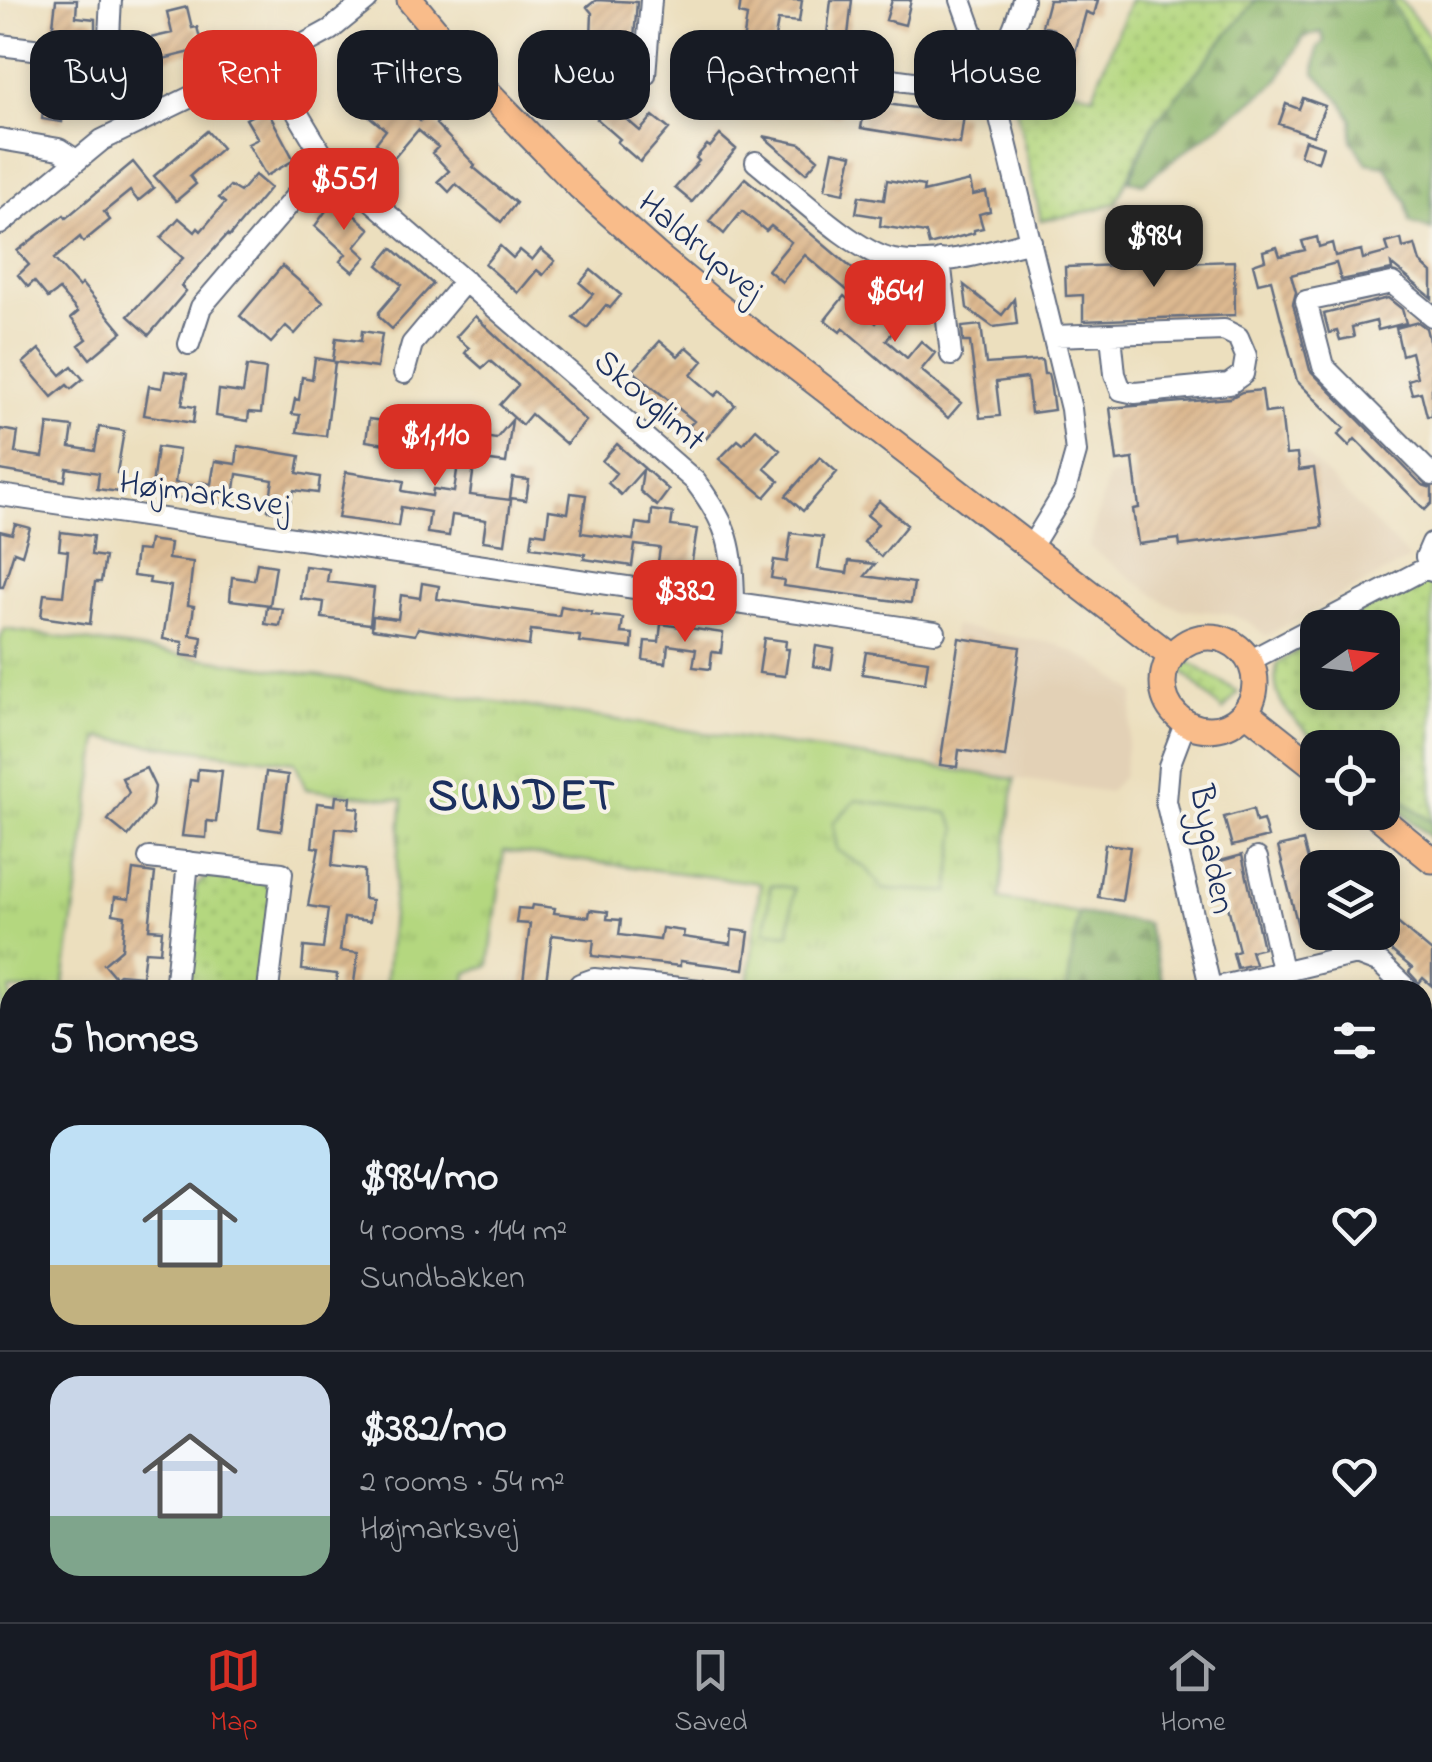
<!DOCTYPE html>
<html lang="en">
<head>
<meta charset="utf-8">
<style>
  :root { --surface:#171b24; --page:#242831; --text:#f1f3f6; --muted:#9ea1a6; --line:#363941; --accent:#d93025 }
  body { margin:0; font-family:"Indie Flower",sans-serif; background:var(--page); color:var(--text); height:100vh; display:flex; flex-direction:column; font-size:38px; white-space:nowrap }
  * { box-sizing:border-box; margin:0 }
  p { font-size:32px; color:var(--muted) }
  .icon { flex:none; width:55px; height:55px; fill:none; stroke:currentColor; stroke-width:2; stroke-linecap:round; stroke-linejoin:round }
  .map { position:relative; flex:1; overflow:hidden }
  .side { position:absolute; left:0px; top:980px; width:1432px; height:642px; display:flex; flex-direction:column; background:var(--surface); border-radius:30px 30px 0 0; box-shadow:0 5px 15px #0003 }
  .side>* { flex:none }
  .banner { position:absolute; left:30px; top:30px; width:1372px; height:90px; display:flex; gap:20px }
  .needle { width:65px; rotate:76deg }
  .controls { position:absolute; left:1300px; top:610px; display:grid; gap:20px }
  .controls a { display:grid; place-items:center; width:100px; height:100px; border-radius:20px; background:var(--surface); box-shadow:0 5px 15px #0003; font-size:50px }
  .price { position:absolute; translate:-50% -85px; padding:0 22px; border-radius:20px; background:var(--accent); color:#fff; font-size:32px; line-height:65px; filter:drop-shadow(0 2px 5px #0008) }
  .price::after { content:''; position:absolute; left:50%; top:60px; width:30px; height:22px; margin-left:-15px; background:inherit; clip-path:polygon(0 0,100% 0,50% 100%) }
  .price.active { background:#222; color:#fff }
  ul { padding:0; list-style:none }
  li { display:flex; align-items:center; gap:30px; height:250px; padding:0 50px }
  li+li { border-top:2px solid var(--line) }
  li span { display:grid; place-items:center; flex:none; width:280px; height:200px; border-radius:30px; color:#555 }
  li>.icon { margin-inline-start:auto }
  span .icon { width:120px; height:120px; fill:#fffc; stroke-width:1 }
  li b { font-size:42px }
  h2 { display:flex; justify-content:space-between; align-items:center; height:120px; padding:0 50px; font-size:42px }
  .pill { padding:0 35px; border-radius:30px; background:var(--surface); box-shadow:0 5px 15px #0003; font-size:35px; line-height:90px }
  .pill.active { background:var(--accent); color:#fff }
  .dock { display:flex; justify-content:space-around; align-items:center; height:140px; border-top:2px solid var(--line); background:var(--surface); font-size:28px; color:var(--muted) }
  .dock a { display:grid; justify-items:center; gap:5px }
  .dock .active { color:var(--accent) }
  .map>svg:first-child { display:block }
  .built { fill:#e3d1b6 }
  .grass { fill:url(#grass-dots); stroke:#68836e; stroke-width:2.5 }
  .forest { fill:url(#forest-firs); stroke:#557466; stroke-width:2.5 }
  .park { fill:url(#park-tufts); stroke:#68836e; stroke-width:2.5 }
  .garden { fill:#b4d77f; stroke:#68836e; stroke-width:2.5 }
  .building { fill:url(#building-hatch) }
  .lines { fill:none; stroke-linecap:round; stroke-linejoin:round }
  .minor-casing { stroke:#646d80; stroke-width:24 }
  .major-casing { stroke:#646d80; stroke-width:29 }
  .minor { stroke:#fff; stroke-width:20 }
  .major { stroke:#f9bc8a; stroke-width:25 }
  .labels { text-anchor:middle; stroke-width:8; stroke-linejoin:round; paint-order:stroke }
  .street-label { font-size:35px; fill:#1b2f5e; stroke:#f7f3e8 }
  .district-label { font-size:45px; font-weight:bold; letter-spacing:2.5px; fill:#1b2f5e; stroke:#f7f3e8 }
</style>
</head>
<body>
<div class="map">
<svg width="1432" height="1622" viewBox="0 0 1432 1622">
  <defs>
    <pattern id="grass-dots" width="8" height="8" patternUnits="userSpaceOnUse" patternTransform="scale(2.5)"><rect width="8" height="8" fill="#b4d77f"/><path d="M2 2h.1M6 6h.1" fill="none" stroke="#9ab970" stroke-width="1.8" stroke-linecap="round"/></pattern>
    <pattern id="forest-firs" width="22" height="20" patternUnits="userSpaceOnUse" patternTransform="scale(2.5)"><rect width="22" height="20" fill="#8fb86e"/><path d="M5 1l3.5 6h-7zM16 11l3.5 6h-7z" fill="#74965e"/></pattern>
    <pattern id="park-tufts" width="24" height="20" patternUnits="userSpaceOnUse" patternTransform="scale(2.5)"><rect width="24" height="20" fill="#b4d77f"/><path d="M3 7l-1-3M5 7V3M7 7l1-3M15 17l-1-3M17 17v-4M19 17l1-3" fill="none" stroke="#9ab970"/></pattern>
    <pattern id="building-hatch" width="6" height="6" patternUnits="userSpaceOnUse" patternTransform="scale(2.5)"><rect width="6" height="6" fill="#ddb990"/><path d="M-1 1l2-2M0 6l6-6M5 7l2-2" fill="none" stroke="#bd9f7f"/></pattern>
  </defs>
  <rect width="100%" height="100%" fill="#f7f3e8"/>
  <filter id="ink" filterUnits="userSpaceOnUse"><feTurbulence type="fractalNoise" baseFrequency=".01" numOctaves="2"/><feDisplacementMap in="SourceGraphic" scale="20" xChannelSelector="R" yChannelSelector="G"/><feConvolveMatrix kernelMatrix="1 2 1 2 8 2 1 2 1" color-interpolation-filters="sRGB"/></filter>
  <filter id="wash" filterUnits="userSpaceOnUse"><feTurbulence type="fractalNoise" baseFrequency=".0048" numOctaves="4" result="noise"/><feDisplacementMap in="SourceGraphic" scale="40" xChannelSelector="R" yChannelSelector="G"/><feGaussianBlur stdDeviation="2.25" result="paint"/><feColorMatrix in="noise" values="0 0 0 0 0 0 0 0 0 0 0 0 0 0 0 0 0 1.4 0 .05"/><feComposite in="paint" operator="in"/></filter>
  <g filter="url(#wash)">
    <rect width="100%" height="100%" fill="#ecdfbe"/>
    <path class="built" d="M1304,452L1410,559L1266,636L1249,622L1226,613L1185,610L1167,604L1089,547L1108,477Z
      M953,626L1056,644L1093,662L1135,693L1123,776L1109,792L934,767Z"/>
    <path class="grass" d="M1130,0H1256L1153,125L1116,203L1075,215L1041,220L1008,72L1093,95Z
      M1390,0H1401L1432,40V72Z
      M1426,577L1432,582V822L1383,785L1382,748L1324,747C1298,723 1268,704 1277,664L1317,637L1318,692H1382V628L1332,627Z
      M1187,661L1238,692L1223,711L1181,670Z
      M211,874L263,880L275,894L264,990H189L185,984L196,886Z"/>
    <path class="forest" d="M1256,0H1390L1432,72V230L1410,222L1407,202L1385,166L1367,163L1352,141V120L1342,102L1315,73L1317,49L1324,41L1321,32L1304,37L1276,83L1143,183L1129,181L1153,125Z
      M1383,785L1432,822V839L1383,798Z
      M1078,913L1146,923L1165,990H1067Z"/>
    <path class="park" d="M4,629L1015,779L1000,899L1078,913L1067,990H776L748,987L760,883L504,851L489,965L467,973L465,990H385L403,800L306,789L295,762L99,738L63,990H10V1359L0,1358V641Z"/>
    <path class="garden" d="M856,800L948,813L957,829L949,892L883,889L867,869L837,850L833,823Z
      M771,885L794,888L789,934L765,931Z"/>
    <g id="blocks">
      <path class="building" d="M56,0H77L76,17L95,19V35L93,38L52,33Z
        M596,0L637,2L631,74L637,89L589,85L592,13L587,7Z
        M741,0H802L799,22L778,20L772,55L778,56L772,92L743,88L749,50L742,49L747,16L739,14Z
        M831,0H852L847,45L826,43Z
        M892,0H911L905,25L886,20Z
        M1049,0H1098L1094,15L1086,12L1068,78L1048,73L1052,59L1046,57L1053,29L1042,26Z
        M187,7L192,28L197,27L203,49L151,62L146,39L172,33L167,12Z
        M370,61L392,87L386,92L420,121L427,113L438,122L436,124L475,165L473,167L516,203L501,222L456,184L449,192L438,181L449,171L432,153L438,147L418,130L394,158L376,143L386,130L364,112L362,113L347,97L364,82L356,73Z
        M47,71L91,80L89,93H65L62,122L42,119Z
        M823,94L842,97L840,116L820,114Z
        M1303,98L1325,106L1313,136L1279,124L1286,104L1299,109Z
        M866,101L964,115L960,144L861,128Z
        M610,105L640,131L653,116L669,129L640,162L617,142L620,139L597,119Z
        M266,108L294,160L266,176L248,144L258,139L246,119Z
        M207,131L222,148L190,176L196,184L176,201L154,176Z
        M720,135L736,149L692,202L675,188L699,161L696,158L707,145L710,147Z
        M763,136L801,144L818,159L806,173Z
        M1305,140L1323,146L1318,162L1300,155Z
        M833,151L852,155L844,193L825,189Z
        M133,162L154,188L138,201L130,191L104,212L110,220L83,242L80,237L54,259L79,287L82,284L122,332L90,359L79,345L87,339L71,318L78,312L59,290L48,298L34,281L28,287L18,275L29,265L17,251L64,215L66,218Z
        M255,175L270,188L229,237L227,235L181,286L186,291L149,335L128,316L183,258L161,238L179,218L195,232L198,228L201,231L225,203L219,198L230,186L240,192Z
        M745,178L868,282L855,297L805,255L782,282L768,270L791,242L771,226L766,231L742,211L724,234L709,221Z
        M887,180L924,186L923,192L970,181L973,195L986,192L990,211L979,214L983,228L974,230V233L929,245L926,233L880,226L881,217L856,213L859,196L884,200Z
        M335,198L370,229L355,247L366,257L353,272L340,261L346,254L315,226Z
        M1317,237L1319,247L1332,243L1335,256L1361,250L1363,259L1389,252L1386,243L1401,239L1403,248L1415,245L1420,262L1432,273V298L1391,264L1392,270L1341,280L1336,263L1291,275L1296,292L1293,304L1310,370L1422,485L1432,488V503L1425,510L1355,439L1349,446L1338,435L1344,428L1297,381L1271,280L1258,283L1253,264L1265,260L1263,251L1277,247L1280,256L1305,250L1302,241Z
        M500,246L513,258L520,250L532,260L541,249L555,261L543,275L537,270L518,293L485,264Z
        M392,248L433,284L392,329L379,317V312L402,285L378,265Z
        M1234,261L1235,315L1083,321V295L1066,296L1065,267Z
        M282,266L323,302L295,334L286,326L271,343L240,316Z
        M591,270L621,295L610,308L606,305L587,328L573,317L593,294L580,283Z
        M911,281L926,293L886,340L907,358L921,341L935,353L921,370L961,403L948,418L843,328L840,332L825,320L844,296L876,323Z
        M964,285L1002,315L1014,299L1017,324L993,327L967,308Z
        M1388,298L1402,309L1406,323L1378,330L1376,321L1352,327L1354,337L1340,340L1337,331L1329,333L1324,314Z
        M475,316L586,421L566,444L531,414L522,425L500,405L518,385L490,361L482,368L465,353L469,348L456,337Z
        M1418,322L1426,328L1432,352V416H1427L1421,392L1412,394L1408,380L1417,377L1411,352L1402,355L1396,328Z
        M981,325L986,364L1042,360L1044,374H1048L1050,382L1054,410L1031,413L1027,378L996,382L1000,416L980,418L970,342H963L962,327Z
        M362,331L382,334L377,368L335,362L326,436L297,432L300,415L292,414L295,399L299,400L302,377L312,379L315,358L333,361L336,338L361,341Z
        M660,341L678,356L687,347L703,361L691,375L715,396L720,391L735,405L704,441L688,427L694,421L633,371Z
        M39,349L61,375L72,366L83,379L71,389L67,385L52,397L23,363Z
        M247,366L266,369L261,413L249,412L248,421L216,416L219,390L243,393Z
        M165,371L187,374L182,405L195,407L193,423L144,415L149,386L162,388Z
        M1262,390L1265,413L1281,411L1286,455L1297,454L1299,470L1314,468L1322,527L1180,546L1179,539L1138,544L1133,509L1139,508L1133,459L1117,461L1110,408L1230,398L1242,392Z
        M438,418L460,422L458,433L496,439L512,420L506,463L475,459L470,495L511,500L505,544L483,541L486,520L452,515L449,536L427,533L430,512L401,507L398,526L338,518L346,472L404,481L402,491L432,496L433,489L454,492L459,456L433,452Z
        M369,419L409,424L405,447L366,441Z
        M48,424L73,427L70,447L95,451L99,427L124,431L117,473L122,474L120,492L97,489L99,473L67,468L65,481L0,470V429L18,432L15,453L43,457Z
        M756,429L780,450L764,468L779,481L765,497L719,459L738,440L743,444Z
        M617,444L669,490L657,506L640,491L643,470L621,495L608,483L616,473L602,461Z
        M238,446L300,456L297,473L320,477L318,493L294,490L287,513L268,510L273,480L237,474L233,505L151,494L157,447L179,450L175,483L200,486V482L211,484L215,461L236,464Z
        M820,457L837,472L803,511L786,496Z
        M513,478L529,480L526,500L510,498Z
        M571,493L586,495L581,533L633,540L636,523L651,525L652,510L673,513L671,526L697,529L690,573L657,569L660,548L635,545L632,566L584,559L585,554L531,547L533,532L546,534L549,510L568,513Z
        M879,501L907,525L881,557L864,542L878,524L867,515Z
        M15,524L30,528L22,555L14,552L3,587H0V531L12,534Z
        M61,532L93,536L91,555L105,557L101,582H95L90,624L41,617L44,594L63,596L68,551L59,550Z
        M791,533L823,537L818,569L847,573L849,561L875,564L865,576L914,583L911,603L783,586L784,580L771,578L774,560L787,562Z
        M149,540L170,543L168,559L193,562L188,605L194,606L190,635L202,637L199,657L181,655L183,642L163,639L171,586L149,583L150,578L133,576L136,550L147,551Z
        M257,563L276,566L270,605L230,600L232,577L254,580Z
        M305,566L329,569L327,582L374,588L370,624L322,618L324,602L301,599Z
        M422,583L439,586L437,599L559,616L561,606L592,612L591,615L623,618L621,633L633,634L632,648L579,642L580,636L531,630L529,646L418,628L415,635L372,629L373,616L398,619L401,595L420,598Z
        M267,607L283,609L280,626L265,624Z
        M661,624L723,633L721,653L712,652L710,669L693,667L696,649L668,645L666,663L643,660L645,641L659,642Z
        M764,638L786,641L785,649H789L785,676L759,673Z
        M959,638L1020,647L1005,757L959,750L957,767L940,765Z
        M816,646L834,649L831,669L813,666Z
        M866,652L928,661L925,683L862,674Z
        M146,768L155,787L152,806L128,836L108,820L129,793L122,778Z
        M198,769L222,771L216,822L207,821L206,838L182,836L190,780L197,781Z
        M266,772L288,775L281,831L259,828Z
        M336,796L351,797L350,807L359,808L357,830L336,828L332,866L364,870V899L372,900L370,921L344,918L340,951L358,953L353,990H336L337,974L302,970L304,947L323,949L328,909L308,906L319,848L312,847L317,803L335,805Z
        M1253,809L1256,822L1263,820L1268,837L1232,846L1224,817Z
        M1303,841L1310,868L1318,866V884L1314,885L1318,900V934L1301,938L1278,847Z
        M1105,844L1130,847L1122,901L1098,897Z
        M1242,855L1263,948L1251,951L1255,964L1237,968L1233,953L1239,951L1217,862Z
        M133,870L155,873L149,929L162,930L160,952L145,951L142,976L119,974L115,977L104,964L122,949L125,916L113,914L115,897L129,899Z
        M532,905L555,908L554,913L589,917L590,910L608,912L607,919L621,920L619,935L660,940L662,928L684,931L683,937L731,944L732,930L749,932L744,969L680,961V966L592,956L594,940L552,935L545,990H522L530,924L516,923L518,908L531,909Z
        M1394,920L1432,952V986L1423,978L1419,983L1409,972L1412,968L1369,932H1383Z"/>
    </g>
  </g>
  <g filter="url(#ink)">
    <use href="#blocks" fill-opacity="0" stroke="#646d80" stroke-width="2.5"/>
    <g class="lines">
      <g class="minor-casing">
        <path id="minor" d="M111,0C108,50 105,79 132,124
          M961,0L994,93L1071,409L1076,452L1065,491L1031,547
          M0,45L108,58
          M985,62C1010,46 1014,28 1023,0
          M268,64L326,161L695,481C729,526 733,546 734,602
          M788,65L994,93
          M645,75L651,0
          M0,139L59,149L76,160
          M756,162C789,188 855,253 894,260C939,268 988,252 1031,241
          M0,224L102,140L201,92L268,64L330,30L367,0
          M940,260L951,355
          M1432,316L1392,283L1306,301L1323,366L1432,475
          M1054,336L1224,330L1238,337L1246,356L1243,374L1229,384L1135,393L1121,390L1115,374L1111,335
          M189,344L201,307L326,161
          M404,373L412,344L465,281
          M0,495L935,632
          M1432,543L1426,557L1432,571
          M1249,661L1428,567
          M1185,724L1169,766L1166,801L1211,990
          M149,858L282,873L268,990
          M1257,858L1282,970
          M1210,989L1356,954L1380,963L1408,990
          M175,990L188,862
          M576,990L580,984L594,979L700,990
          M1422,1153L1432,1154
          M1422,1244L1432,1235
          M0,1444L10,1445
          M1108,1612L1181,1622
          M1362,1612L1365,1622
          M135,1622L137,1612
          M563,1622L564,1612"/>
      </g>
      <g class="major-casing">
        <path id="major" d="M410,0L477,81L580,187L661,259L744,327L1171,656
          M1163 683a46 46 0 1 1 92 0a46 46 0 1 1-92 0Z
          M1246,712L1318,769
          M1373,812L1432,860"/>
      </g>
      <use href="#minor" class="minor"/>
      <use href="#major" class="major"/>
    </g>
  </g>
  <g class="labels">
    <g class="street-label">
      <text transform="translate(702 245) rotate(40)" y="12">Haldrupvej</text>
      <text transform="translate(651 399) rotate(41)" y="12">Skovglimt</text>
      <text transform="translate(205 492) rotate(8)" y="12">Højmarksvej</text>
      <text transform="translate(1214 849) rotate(80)" y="12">Bygaden</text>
    </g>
    <g class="district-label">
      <text x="523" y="809">SUNDET</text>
    </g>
  </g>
</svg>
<div class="controls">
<a><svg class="needle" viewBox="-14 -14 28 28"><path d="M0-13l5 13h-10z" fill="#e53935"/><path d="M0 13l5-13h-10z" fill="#9ea1a6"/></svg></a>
<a><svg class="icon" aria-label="locate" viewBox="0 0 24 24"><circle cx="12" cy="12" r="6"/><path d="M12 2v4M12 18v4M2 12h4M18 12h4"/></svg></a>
<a><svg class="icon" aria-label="layers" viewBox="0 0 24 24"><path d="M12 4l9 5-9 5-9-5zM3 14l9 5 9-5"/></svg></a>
</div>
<b class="price" style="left:344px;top:233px">$551</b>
<b class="price active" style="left:1154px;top:290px">$984</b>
<b class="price" style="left:895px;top:345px">$641</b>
<b class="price" style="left:435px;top:489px">$1,110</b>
<b class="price" style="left:685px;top:645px">$382</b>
<div class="banner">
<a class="pill">Buy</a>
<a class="pill active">Rent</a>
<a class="pill">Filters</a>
<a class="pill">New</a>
<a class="pill">Apartment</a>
<a class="pill">House</a>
</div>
<section class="side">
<h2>5 homes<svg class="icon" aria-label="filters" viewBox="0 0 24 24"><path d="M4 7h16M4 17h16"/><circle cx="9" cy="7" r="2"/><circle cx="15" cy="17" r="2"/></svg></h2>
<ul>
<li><span style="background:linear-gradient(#bfe0f5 70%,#c2b280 0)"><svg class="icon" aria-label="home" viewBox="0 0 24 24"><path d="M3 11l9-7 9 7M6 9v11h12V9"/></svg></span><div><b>$984/mo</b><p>4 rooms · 144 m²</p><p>Sundbakken</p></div><svg class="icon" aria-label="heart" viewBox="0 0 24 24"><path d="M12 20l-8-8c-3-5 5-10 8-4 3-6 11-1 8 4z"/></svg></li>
<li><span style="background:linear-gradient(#c9d6e8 70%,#7fa58c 0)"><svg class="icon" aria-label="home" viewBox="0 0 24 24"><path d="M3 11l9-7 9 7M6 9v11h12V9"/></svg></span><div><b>$382/mo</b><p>2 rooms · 54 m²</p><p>Højmarksvej</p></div><svg class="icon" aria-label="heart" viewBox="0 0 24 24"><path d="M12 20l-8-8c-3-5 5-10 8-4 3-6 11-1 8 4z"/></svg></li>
</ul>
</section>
</div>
<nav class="dock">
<a class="active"><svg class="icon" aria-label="map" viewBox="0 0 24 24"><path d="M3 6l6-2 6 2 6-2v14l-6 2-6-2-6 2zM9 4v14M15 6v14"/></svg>Map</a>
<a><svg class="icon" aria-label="saved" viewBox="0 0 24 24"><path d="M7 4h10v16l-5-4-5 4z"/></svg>Saved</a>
<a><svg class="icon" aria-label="home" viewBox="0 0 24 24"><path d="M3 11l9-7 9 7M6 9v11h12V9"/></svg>Home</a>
</nav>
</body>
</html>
